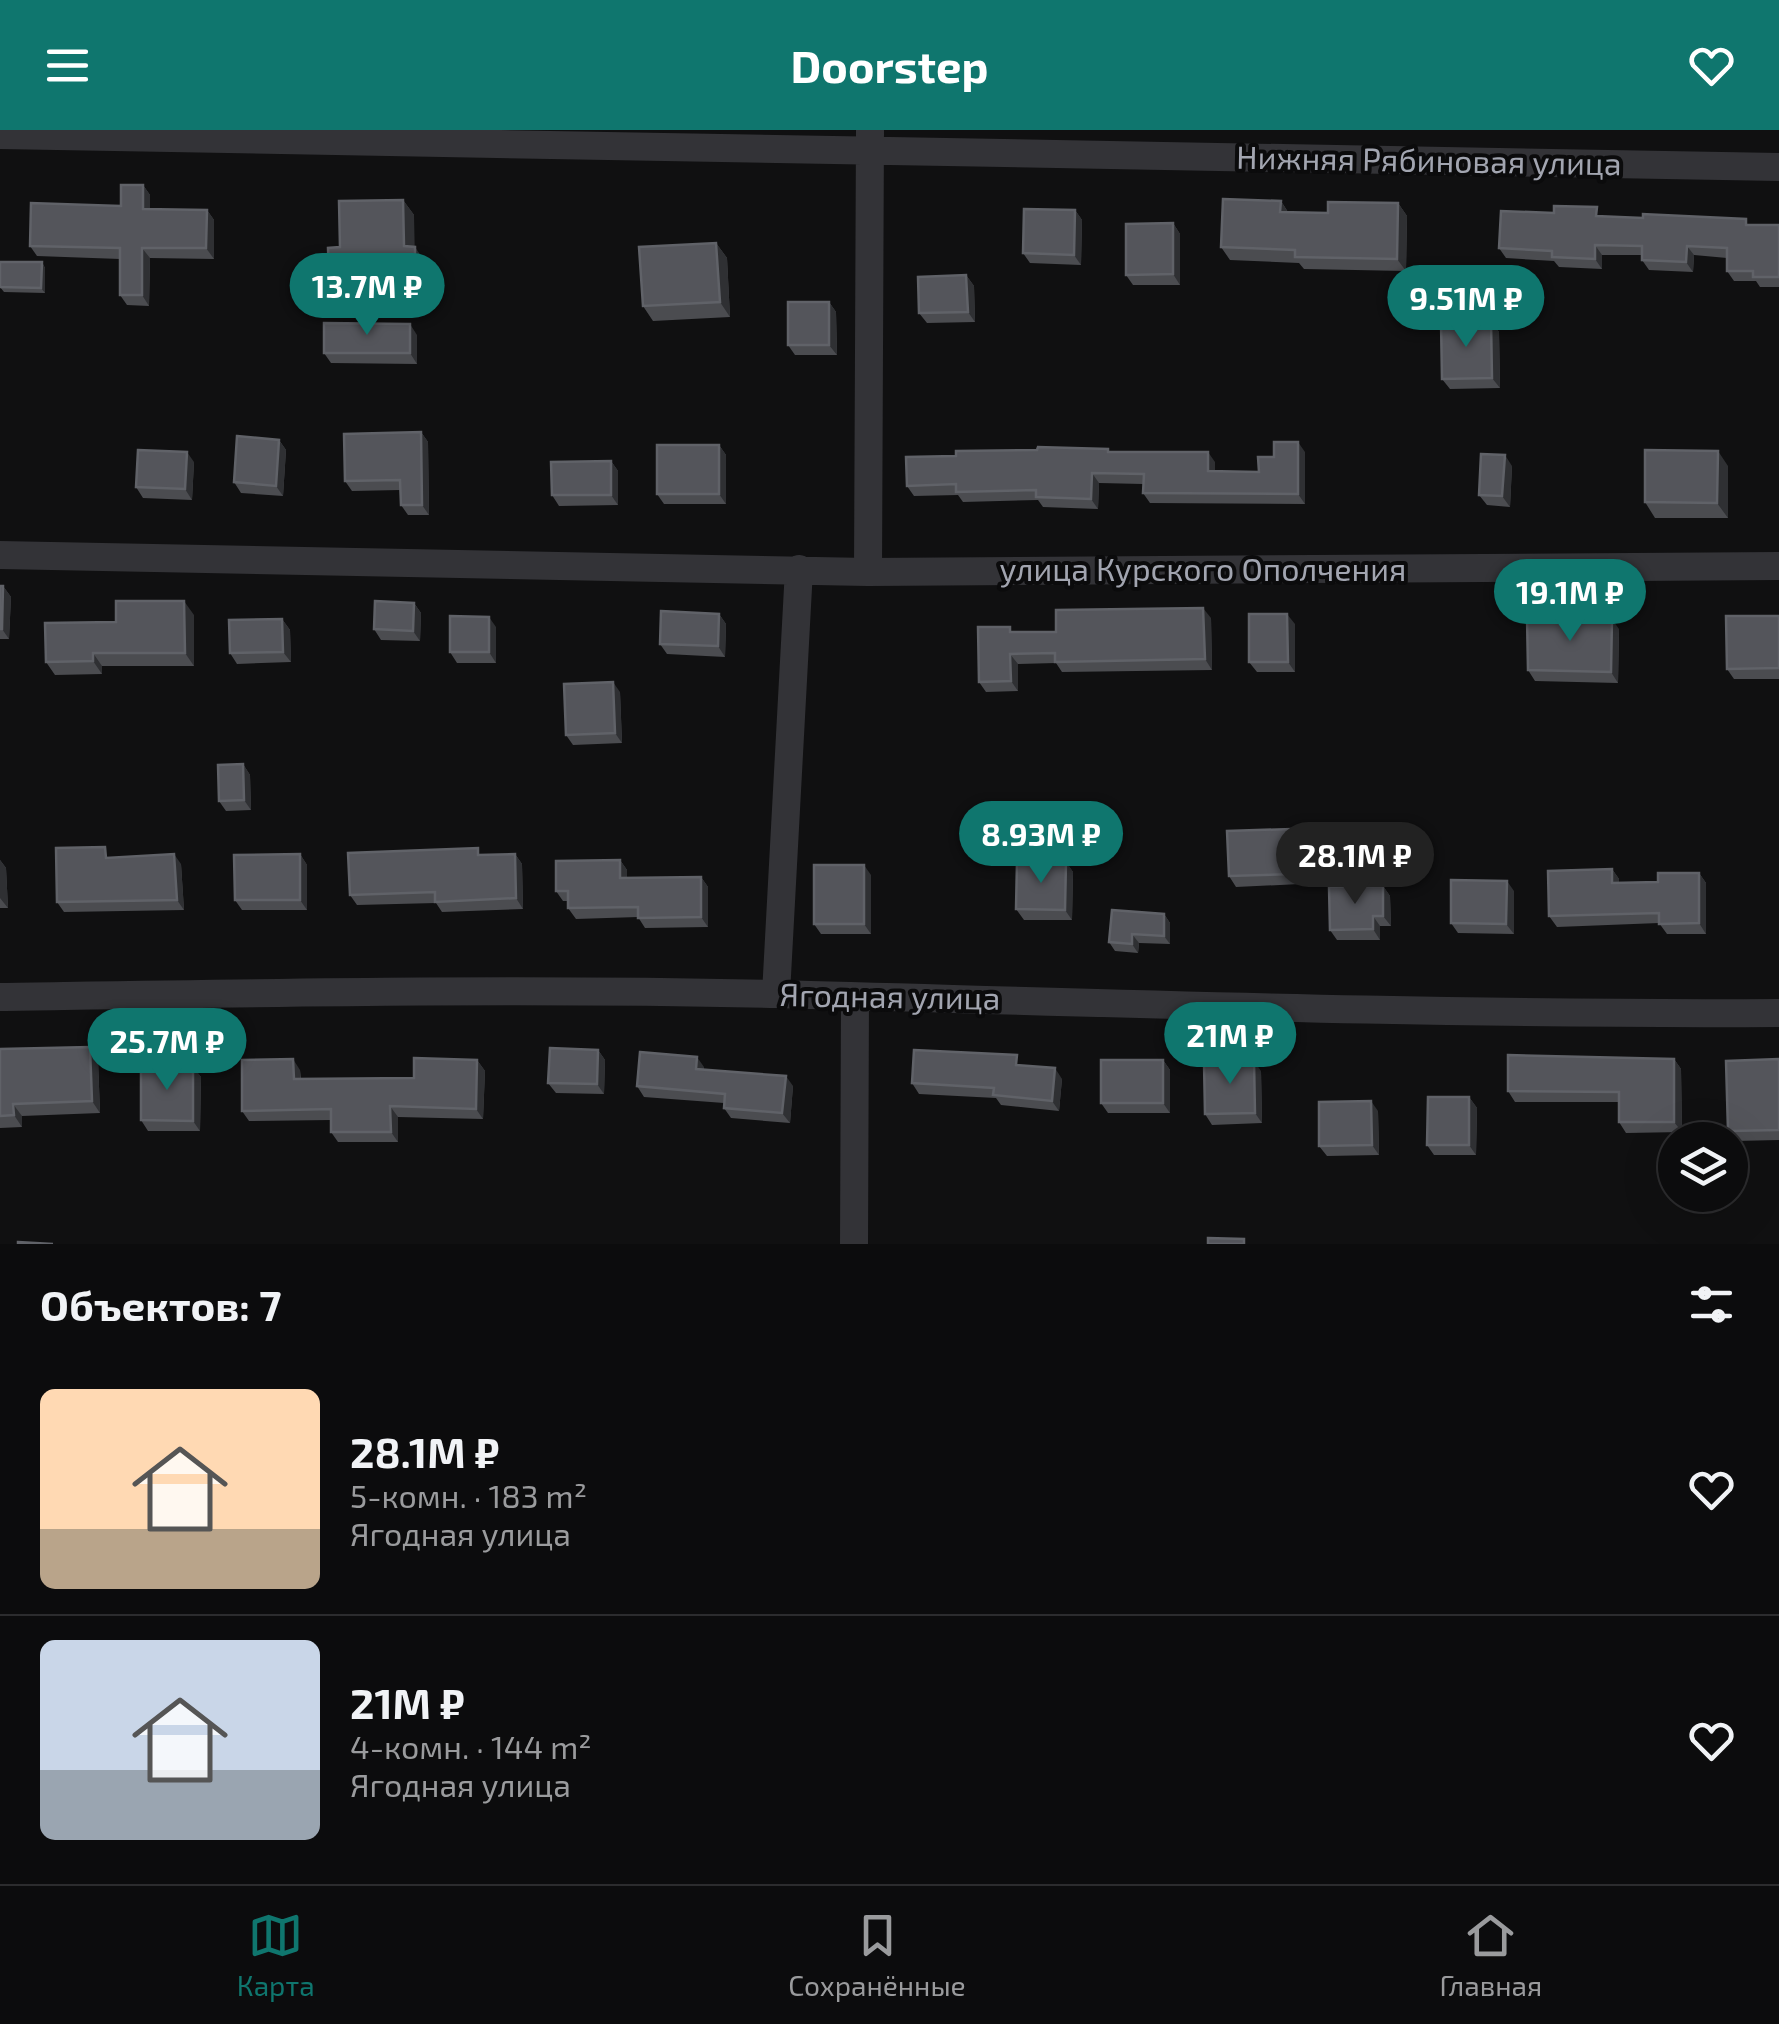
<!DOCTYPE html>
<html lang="ru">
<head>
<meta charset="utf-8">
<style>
  :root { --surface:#0c0c0d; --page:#1a1a1b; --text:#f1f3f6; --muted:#9a9b9d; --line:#2c2c2e; --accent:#0f766e }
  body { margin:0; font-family:"Exo 2",sans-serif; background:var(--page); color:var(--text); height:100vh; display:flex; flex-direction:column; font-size:38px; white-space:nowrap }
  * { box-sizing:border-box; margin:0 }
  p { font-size:32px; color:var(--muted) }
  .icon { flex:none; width:55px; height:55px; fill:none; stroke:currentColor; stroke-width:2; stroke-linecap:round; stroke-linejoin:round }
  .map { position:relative; height:1114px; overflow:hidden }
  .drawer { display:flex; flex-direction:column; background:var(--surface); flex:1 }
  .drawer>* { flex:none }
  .tools { position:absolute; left:1658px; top:992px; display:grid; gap:20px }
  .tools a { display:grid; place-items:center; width:90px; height:90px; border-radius:50%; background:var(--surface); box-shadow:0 10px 40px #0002,0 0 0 2px var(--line); font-size:50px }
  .price { position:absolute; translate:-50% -85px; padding:0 22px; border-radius:35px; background:var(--accent); color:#fff; font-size:32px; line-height:65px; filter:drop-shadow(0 2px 5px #0008) }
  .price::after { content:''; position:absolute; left:50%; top:60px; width:30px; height:22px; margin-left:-15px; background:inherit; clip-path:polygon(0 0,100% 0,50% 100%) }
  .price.selected { background:#222; color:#fff }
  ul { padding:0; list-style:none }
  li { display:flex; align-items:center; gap:30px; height:250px; padding:0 40px }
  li+li { border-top:2px solid var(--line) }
  li span { display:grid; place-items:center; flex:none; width:280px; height:200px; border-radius:15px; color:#555 }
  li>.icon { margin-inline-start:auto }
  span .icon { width:120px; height:120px; fill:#fffc; stroke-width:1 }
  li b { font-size:42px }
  h2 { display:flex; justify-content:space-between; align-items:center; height:120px; padding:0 40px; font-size:42px }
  header { display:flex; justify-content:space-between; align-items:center; height:130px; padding:0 40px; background:var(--accent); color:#fff; font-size:45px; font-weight:700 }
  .menu { display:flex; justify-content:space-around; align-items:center; height:140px; border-top:2px solid var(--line); background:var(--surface); font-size:28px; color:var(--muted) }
  .menu a { display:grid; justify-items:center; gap:5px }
  .menu .selected { color:var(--accent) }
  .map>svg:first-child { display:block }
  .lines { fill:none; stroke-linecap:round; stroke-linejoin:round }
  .minor { stroke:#333337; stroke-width:28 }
  .wall { fill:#4b4c50 }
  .shaded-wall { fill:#2f3033 }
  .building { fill:#54555b; stroke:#606268; stroke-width:2.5 }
  .labels { text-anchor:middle; stroke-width:8; stroke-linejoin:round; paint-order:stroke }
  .street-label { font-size:32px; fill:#a2a5b0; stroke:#0b0b0c }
</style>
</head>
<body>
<header><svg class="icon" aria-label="menu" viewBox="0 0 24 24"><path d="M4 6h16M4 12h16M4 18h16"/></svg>Doorstep<svg class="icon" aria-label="heart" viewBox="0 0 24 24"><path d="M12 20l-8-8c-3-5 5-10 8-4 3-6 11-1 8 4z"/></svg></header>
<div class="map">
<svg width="1779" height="1114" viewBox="0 0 1779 1114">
  <rect width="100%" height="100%" fill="#101011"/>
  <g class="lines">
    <path class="minor" d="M0,5L1779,37
      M0,425L868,442L1779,436
      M868,442L870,0
      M776,864L799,439
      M0,867C259,863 519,858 778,864C1111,873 1445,885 1779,883
      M854,1114L855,867"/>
  </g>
  <path class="wall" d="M143,55L150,65V79L207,80L214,90V129L150,128L149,176L127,175L120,165V129L37,126L30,116L121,76Z
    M403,70L414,85V117L425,132L426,161L339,163L329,148L340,117Z
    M1281,71L1288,82L1328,83L1398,73L1407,86L1406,141L1304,139L1299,133L1230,130L1221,117Z
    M1075,80L1082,90L1081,135L1030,133L1023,123Z
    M1603,86L1750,95H1779V157H1760L1756,151H1734L1727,141V128L1694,125L1693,142L1649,140L1642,130V125H1602V139L1559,137L1554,131L1506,128L1499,118Z
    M1173,93L1180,104V155H1133L1126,145Z
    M716,113L727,128L730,187L653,191L643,176Z
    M42,132L45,138V163L4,162L0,157Z
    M966,145L974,156L975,192L927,193L919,183Z
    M829,172L836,182L837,225H795L788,215Z
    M1491,191L1499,202L1500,258L1450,259L1442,249Z
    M417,205V234L331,233L324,223Z
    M421,302L428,312L429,385H408L401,375L400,360L352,361L345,351Z
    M279,310L286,320L283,366L241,363L234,352Z
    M719,315L726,325V374H664L657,364Z
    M1109,322L1215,332V341L1259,342L1274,327L1305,322V374L1150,373L1143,363V354L1099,353L1098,379L1043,377L1038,370L963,372L958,365L914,366L907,356Z
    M611,331L618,341V375L559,376L552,365Z
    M194,332L192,370L143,368L136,357Z
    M1512,336L1510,377L1487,375L1479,365Z
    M1728,336V388H1655L1645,372Z
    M0,456H3L11,467L9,509H0Z
    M414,473L421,483L420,511L381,510L374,499Z
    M719,484L726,494L725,527L667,524L660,514Z
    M194,485V536H102V544L55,545L46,532L116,492Z
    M1779,486V549H1734L1727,539Z
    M1211,488L1212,540L1062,542L1056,533L1018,534V561L986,562L979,552L1014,502H1056Z
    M282,489L290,500L291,532L237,534L230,523Z
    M1295,494V542H1257L1249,532Z
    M496,497V533H457L450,522Z
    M1619,499L1618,553L1535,551L1528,540Z
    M620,562L622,613L573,615L566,605Z
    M243,634L250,645L251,680L226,681L219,671Z
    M1291,699L1298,709L1300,754L1236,757L1229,746Z
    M300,724L307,735V780H242L235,770Z
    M483,724H515L522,734L523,779L442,782L436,773L357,775L350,765Z
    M113,728L181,734L184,780L64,782L57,772Z
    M0,730L6,738L8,778H0Z
    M620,730L627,740V748L701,747L708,757V797L645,798L638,787L576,789L568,778V771H563L556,761Z
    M1066,732L1073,742L1072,790H1024L1016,779Z
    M1612,739L1619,749V753L1658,752L1699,743L1706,753V804H1667L1659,793L1557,797L1549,786Z
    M871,745V804H821L814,794Z
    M1383,756L1390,766L1391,796H1380V810H1337L1330,800Z
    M1514,761V804L1458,803L1451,793Z
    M1164,784L1170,793V814L1139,813L1138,823L1115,821L1109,812Z
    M90,917L98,929L100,983L22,986V997L0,998V919Z
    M598,920L605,930L604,964L556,963L548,953Z
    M1674,929L1681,939L1682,1002L1626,1003L1619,992V972H1515L1508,961Z
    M1779,929V1010L1735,1011L1728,1001Z
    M477,930L485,941L483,989L398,987V1012H338L331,1002V990L249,991L242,981L300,940L301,949L414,948Z
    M1163,930L1170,940V983H1108L1101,973Z
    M1024,936L1062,949L1059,981L1001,975L996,968L919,964L912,953Z
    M193,937L201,947L200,1001H148L141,990Z
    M704,937V939L793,956L790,993L731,988L724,978V973L644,967L637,956Z
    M1261,941L1262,993L1212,995L1205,984Z
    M1469,967L1477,978L1476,1025H1434L1427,1015Z
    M1378,981L1379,1025L1327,1026L1319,1016Z"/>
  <path class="shaded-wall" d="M143,55L150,65V90L143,79Z
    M403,70L414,85L415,131L404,116Z
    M1281,71L1289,84L1280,82Z
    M1398,73L1407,86L1406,141L1397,129Z
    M207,80L214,90V129L206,118Z
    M1075,80L1082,90L1081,135L1074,125Z
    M1173,93L1180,104V155L1173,144Z
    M716,113L727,128L730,187L720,172Z
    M1595,115L1602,125V139L1595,129Z
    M1687,116L1694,125L1693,142L1686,132Z
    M415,117L425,132L426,161L415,146Z
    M142,118L150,128L149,176L142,165Z
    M42,132L45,138V163L41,158Z
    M966,145L974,156L975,192L968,182Z
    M829,172L836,182L837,225L829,215Z
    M1491,191L1499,202L1500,258L1492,248Z
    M410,194L417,205V234L410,223Z
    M421,302L428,312L429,385L422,375Z
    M279,310L286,320L283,366L276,356Z
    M1298,312L1305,322V374L1298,364Z
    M719,315L726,325V374L719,364Z
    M1718,321L1728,336V388L1717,373Z
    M187,322L194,332L192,370L185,359Z
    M1208,322L1215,332V351L1208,341Z
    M1505,325L1512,336L1510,377L1502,366Z
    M611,331L618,341V375L611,365Z
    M1092,343L1099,353L1098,379L1091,369Z
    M3,456L11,467L9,509L2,499Z
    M184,471L194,485V536L185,523Z
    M414,473L421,483L420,511L413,501Z
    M1203,478L1211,488L1212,540L1205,529Z
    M719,484L726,494L725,527L718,516Z
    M1287,484L1295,494V542L1288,532Z
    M489,487L496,497V533L489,522Z
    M282,489L290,500L291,532L283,522Z
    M1612,489L1619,499L1618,553L1611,542Z
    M93,523L102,536V544L93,531Z
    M1010,524L1018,534V561L1011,551Z
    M613,552L620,562L622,613L615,603Z
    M243,634L250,645L251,680L244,670Z
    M1291,699L1298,709L1300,754L1292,744Z
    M174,724L181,734L184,780L177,770Z
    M300,724L307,735V780L300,770Z
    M515,724L522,734L523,779L516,768Z
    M0,730L6,738L8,778L0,768Z
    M620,730L627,740V758L620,748Z
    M1066,732L1073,742L1072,790L1065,780Z
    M864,735L871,745V804L864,794Z
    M1612,739L1619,749V763L1612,753Z
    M1699,743L1706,753V804L1699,793Z
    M701,747L708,757V797L701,787Z
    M1507,751L1514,761V804L1506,794Z
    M1383,756L1390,766L1391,796L1383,786Z
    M1164,784L1170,793V814L1164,806Z
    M1373,786L1380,796V810L1373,799Z
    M1132,804L1139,813L1138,823L1132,814Z
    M90,917L98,929L100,983L92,971Z
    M598,920L605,930L604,964L597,954Z
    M697,927L704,937L703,949L696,939Z
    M293,929L300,940L301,959L294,949Z
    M1674,929L1681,939L1682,1002L1674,992Z
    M477,930L485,941L483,989L476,979Z
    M1163,930L1170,940V983L1163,973Z
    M1254,931L1261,941L1262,993L1255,983Z
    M193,937L201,947L200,1001L193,991Z
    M1055,938L1062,949L1059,981L1052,971Z
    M786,946L793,956L790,993L782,983Z
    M1469,967L1477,978L1476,1025L1469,1015Z
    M1371,971L1378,981L1379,1025L1372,1015Z
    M13,974L22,986V997L14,985Z
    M390,976L398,987V1012L391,1002Z"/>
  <path class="building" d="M121,55H143V79L207,80L206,118H142V165H120V118L30,116L31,73L121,76Z
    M1223,69L1281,71L1280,82L1328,83V72L1398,73L1397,129L1295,127V120L1221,117Z
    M403,70L404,116L415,117V146L329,148L328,118L340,117L339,71Z
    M1554,76L1597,77L1596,86L1643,88V84L1746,89V95H1779V147H1753V141H1727V118L1687,116L1686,132L1642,130V116L1595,115V129L1552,127V121L1499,118L1501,81L1554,83Z
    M1024,79L1075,80L1074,125L1023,123Z
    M1173,93V144L1126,145V94Z
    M716,113L720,172L643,176L639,117Z
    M0,132H42L41,158L0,157Z
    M966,145L968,182L919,183L918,147Z
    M788,172H829V215H788Z
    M1491,191L1492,248L1442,249L1441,192Z
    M324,193L410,194V223H324Z
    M421,302L422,375H401L400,350L345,351L344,304Z
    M237,306L279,310L276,356L234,352Z
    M1274,312H1298V364L1143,363L1144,344L1092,343L1091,369L1036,367V360L956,362V354L907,356L906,327L956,326V321L1037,320L1038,317L1108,319V322H1208V341L1259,342L1258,327H1274Z
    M657,315H719V364H657Z
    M138,320L187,322L185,359L136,357Z
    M1645,320L1718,321L1717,373L1645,372Z
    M1481,324L1505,325L1502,366L1479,365Z
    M611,331V365H552L551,332Z
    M0,456H3L2,499H0Z
    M116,471H184L185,523H93V531L46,532L45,493L116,492Z
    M375,471L414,473L413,501L374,499Z
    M1203,478L1205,529L1055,532V523L1010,524L1011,551L979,552L978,497H1010V502H1056V480Z
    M661,481L719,484L718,516L660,514Z
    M1249,484H1287L1288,532H1249Z
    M450,486L489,487V522H450Z
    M1726,486H1779V538L1727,539Z
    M1527,487L1612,489L1611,542L1528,540Z
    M282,489L283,522L230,523L229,490Z
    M613,552L615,603L566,605L564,554Z
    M243,634L244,670L219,671L218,635Z
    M1291,699L1292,744L1229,746L1227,701Z
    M105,717L106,728L174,724L177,770L57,772L56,718Z
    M478,718V725L515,724L516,768L435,772V762L350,765L348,723Z
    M300,724V770H235L234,725Z
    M620,730V748L701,747V787L638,788V777L568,778V761H556V731Z
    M1017,731L1066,732L1065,780L1016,779Z
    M814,735H864V794H814Z
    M1612,739V753L1658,752V743H1699V793L1659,794V783L1549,786L1548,741Z
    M1451,750L1507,751L1506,794L1451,793Z
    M1383,756V786H1373V799L1330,800L1329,757Z
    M1112,780L1164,784V806L1132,804V814L1109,812Z
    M90,917L92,971L13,974L14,985L0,986V919Z
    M550,918L598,920L597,954L548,953Z
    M914,920L1017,925L1016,935L1055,938L1052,971L993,965L994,958L912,953Z
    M640,922L697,927L696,939L786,946L782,983L724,978L725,964L637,956Z
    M1508,925L1674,929V992H1619V962L1508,961Z
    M414,928L477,930L476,979L390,976L391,1002H331V979L242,981V930L293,929L294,949L414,948Z
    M1779,929V1000L1728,1001L1726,931Z
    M1101,930H1163V973H1101Z
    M1254,931L1255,983L1205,984L1204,932Z
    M141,936L193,937V991L141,990Z
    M1428,967H1469V1015H1427Z
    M1371,971L1372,1015L1319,1016V972Z
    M1208,1108L1244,1109V1114H1208Z
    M18,1112L53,1114H18Z"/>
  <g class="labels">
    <g class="street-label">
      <text transform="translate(1429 31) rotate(1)" y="11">Нижняя Рябиновая улица</text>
      <text x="1203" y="451">улица Курского Ополчения</text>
      <text transform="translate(890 867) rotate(1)" y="11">Ягодная улица</text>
    </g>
  </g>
</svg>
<div class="tools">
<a><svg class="icon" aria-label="layers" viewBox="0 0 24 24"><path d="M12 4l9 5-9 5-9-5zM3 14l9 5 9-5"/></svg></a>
</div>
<b class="price" style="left:367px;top:208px">13.7M ₽</b>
<b class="price" style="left:1466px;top:220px">9.51M ₽</b>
<b class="price" style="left:1570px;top:514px">19.1M ₽</b>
<b class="price" style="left:1041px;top:756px">8.93M ₽</b>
<b class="price selected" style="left:1355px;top:777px">28.1M ₽</b>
<b class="price" style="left:1230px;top:957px">21M ₽</b>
<b class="price" style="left:167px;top:963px">25.7M ₽</b>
</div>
<section class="drawer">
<h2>Объектов: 7<svg class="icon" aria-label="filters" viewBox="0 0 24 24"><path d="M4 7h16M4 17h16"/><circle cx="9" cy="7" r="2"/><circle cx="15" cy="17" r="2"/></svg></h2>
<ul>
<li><span style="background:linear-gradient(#ffd9b3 70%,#b9a48a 0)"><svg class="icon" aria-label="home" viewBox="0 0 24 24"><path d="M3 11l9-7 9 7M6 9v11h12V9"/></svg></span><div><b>28.1M ₽</b><p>5-комн. · 183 m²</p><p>Ягодная улица</p></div><svg class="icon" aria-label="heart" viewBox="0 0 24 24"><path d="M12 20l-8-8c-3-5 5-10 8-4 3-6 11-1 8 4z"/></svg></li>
<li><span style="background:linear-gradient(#c9d6e8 65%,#9aa5b1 0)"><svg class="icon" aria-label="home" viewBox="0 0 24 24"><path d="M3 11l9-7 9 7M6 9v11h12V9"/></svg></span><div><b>21M ₽</b><p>4-комн. · 144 m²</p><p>Ягодная улица</p></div><svg class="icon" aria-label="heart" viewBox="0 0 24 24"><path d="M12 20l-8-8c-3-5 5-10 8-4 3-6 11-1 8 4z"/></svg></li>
</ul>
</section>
<nav class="menu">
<a class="selected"><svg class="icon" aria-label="map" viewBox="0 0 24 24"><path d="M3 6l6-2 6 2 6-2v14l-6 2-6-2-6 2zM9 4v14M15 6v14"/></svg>Карта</a>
<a><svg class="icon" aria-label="saved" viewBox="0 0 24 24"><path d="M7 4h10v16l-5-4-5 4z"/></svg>Сохранённые</a>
<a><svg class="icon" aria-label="home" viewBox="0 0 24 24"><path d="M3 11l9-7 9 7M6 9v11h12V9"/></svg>Главная</a>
</nav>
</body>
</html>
